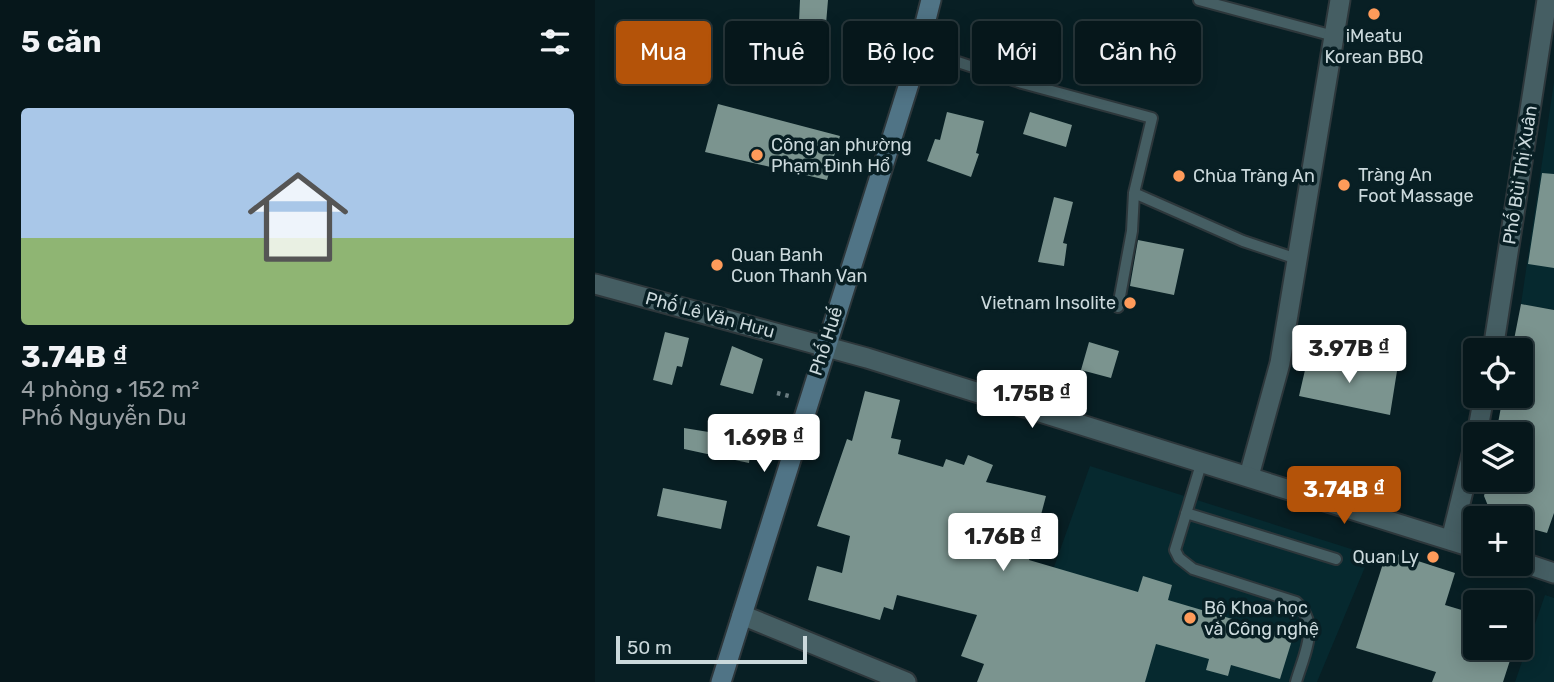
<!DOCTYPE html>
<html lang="vi">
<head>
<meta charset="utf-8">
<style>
  :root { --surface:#06171b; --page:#142428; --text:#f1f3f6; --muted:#989fa3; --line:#27363a; --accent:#b45309 }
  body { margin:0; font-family:Rubik,sans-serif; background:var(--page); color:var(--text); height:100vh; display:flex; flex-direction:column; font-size:26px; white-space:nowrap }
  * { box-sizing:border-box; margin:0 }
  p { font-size:23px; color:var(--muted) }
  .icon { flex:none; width:38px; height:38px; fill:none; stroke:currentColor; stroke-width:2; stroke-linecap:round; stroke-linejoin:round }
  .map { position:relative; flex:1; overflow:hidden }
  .details { display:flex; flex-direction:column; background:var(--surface); width:595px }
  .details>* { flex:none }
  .banner { position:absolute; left:21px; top:21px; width:665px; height:63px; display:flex; gap:14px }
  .fabs { position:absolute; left:868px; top:338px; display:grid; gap:14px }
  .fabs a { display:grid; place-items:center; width:70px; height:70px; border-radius:7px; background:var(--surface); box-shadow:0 4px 18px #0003,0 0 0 2px var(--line); font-size:35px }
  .scale { position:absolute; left:21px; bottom:18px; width:191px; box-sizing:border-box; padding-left:7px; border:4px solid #cbd9dc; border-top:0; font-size:19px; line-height:24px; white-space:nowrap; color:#cbd9dc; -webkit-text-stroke:5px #081f24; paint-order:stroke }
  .price { position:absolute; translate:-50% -60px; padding:0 16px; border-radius:7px; background:#fff; color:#222; font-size:23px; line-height:46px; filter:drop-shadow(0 2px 4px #0008) }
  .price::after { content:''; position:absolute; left:50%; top:42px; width:21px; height:16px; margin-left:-10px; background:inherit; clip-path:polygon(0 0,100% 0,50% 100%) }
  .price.selected { background:var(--accent); color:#fff }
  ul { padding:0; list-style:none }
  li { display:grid; align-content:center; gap:14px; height:371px; padding:0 21px }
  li+li { border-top:2px solid var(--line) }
  li span { display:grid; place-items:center; height:217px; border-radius:7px; color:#555 }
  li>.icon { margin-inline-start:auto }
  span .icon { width:126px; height:126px; fill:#fffc; stroke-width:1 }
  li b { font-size:30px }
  h2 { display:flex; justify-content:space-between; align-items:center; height:84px; padding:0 21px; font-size:30px }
  .tag { padding:0 24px; border-radius:7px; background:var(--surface); box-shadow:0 4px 18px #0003,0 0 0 2px var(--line); font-size:24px; line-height:63px }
  .tag.selected { background:var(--accent); color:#fff }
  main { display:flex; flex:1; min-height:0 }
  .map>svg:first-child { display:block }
  .built { fill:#06292f }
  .building { fill:#7b948f }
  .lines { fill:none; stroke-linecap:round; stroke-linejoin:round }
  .service-casing { stroke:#2d373b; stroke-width:14 }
  .minor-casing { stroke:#2d373b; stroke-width:23 }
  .tertiary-casing { stroke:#2d373b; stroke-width:23 }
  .secondary-casing { stroke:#2d373b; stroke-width:23 }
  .path { stroke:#6a7c80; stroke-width:4.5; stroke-dasharray:3.5 5; stroke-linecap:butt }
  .service { stroke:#455e63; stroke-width:10 }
  .minor { stroke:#455e63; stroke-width:19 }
  .tertiary { stroke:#455e63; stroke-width:19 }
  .secondary { stroke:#507486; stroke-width:19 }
  .poi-dot { fill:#ff9b5a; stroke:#081f24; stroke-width:2.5 }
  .labels { text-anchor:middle; stroke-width:7; stroke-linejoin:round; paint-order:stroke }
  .poi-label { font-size:18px; fill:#cbd9dc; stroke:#081f24; text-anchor:start }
  .street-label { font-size:18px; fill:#cbd9dc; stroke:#081f24 }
</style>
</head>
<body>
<main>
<section class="details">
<h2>5 căn<svg class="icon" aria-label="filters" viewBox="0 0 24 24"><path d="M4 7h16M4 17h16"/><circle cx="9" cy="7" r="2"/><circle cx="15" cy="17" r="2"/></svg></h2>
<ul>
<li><span style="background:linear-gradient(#a9c7e8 60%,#8fb573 0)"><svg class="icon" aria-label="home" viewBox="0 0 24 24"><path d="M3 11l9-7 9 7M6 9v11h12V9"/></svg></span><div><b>3.74B ₫</b><p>4 phòng · 152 m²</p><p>Phố Nguyễn Du</p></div></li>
</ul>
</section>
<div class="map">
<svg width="959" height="682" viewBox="0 0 959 682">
  <rect width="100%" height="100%" fill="#081f24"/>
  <path class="built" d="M959,82V310L926,304Z
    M495,466L775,555L722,682H418Z
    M950,595L959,598V682H920Z"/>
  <path class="building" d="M205,0H233L231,24L204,22Z
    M123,104L245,136L232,180L110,152Z
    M352,112L389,121L381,153L384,154L376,177L332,161L340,139L345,140Z
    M435,112L477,125L471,147L428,134Z
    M947,173L959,174V268L933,264Z
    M459,197L478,202L468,243L472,244L469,266L443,262Z
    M543,240L589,249L579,295L535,286Z
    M926,304L959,310V513L952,533L926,526V518H898L889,496L893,480H926V434H901L908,396H926V350H917Z
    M70,332L94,338L87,367L82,366L77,385L58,380Z
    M494,342L524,351L516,378L486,370Z
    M137,346L168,359L158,394L125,385Z
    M713,357L802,371L795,415L704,396Z
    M270,391L305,400L296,438L306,440L303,454L348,467L351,459L369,465L373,455L398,465L391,482L451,496L434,560L543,592L548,576L577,585L573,600L698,637L685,679L636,665L633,676L611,670L614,659L561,644L550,682H382L389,664L366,656L382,615L302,595L298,610L289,607L285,620L213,600L222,566L247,573L255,536L222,526L252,439L257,441Z
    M89,428L157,439L154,463L89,449Z
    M68,488L132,501L126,529L62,516Z
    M792,551L860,573L850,605L880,614V648H919L908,682H837L841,672L761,648Z"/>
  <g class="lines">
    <g class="service-casing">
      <path id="service" d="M604,0L739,36
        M323,49L427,83L557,118L539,193L537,231L523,307
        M539,193L648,241L702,259
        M607,461L580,550L584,558L598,569L701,602C726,625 709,654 701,682
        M591,513L741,559"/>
    </g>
    <g class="minor-casing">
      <path id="minor" d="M898,350L952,0
        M882,434L889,396
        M654,476L685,363L745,0
        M856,540L880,442
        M147,615L311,682"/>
    </g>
    <g class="tertiary-casing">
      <path id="tertiary" d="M0,284L272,358L880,548
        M926,562L959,573"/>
    </g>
    <g class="secondary-casing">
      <path id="secondary" d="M126,682L318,71L336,0"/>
    </g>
    <path class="path" d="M182,393L194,396"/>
    <use href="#service" class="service"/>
    <use href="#minor" class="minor"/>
    <use href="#tertiary" class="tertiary"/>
    <use href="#secondary" class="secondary"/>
  </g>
  <g class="poi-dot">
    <circle cx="779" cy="14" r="7"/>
    <circle cx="162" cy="155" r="7"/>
    <circle cx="584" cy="176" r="7"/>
    <circle cx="749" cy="185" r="7"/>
    <circle cx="122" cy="265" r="7"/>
    <circle cx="535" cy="303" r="7"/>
    <circle cx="838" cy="557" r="7"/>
    <circle cx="595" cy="618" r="7"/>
  </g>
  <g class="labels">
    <g class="poi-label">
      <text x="779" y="42" text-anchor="middle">iMeatu<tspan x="779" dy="21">Korean BBQ</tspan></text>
      <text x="176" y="151">Công an phường<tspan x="176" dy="21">Phạm Đình Hổ</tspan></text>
      <text x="763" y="181">Tràng An<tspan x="763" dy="21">Foot Massage</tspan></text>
      <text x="598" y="182">Chùa Tràng An</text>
      <text x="136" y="261">Quan Banh<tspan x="136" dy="21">Cuon Thanh Van</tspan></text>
      <text x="521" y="309" text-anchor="end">Vietnam Insolite</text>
      <text x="824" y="563" text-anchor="end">Quan Ly</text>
      <text x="609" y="614">Bộ Khoa học<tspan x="609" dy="21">và Công nghệ</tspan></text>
    </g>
    <g class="street-label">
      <text transform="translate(925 175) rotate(-81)" y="6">Phố Bùi Thị Xuân</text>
      <text transform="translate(115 315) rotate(15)" y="6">Phố Lê Văn Hưu</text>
      <text transform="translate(231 341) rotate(-72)" y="6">Phố Huế</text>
    </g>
  </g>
</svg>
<div class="fabs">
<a><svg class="icon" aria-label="locate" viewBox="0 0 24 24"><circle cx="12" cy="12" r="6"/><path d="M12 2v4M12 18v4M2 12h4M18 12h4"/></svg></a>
<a><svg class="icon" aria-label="layers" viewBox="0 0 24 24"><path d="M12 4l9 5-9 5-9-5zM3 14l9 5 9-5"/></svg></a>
<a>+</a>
<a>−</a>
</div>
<div class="scale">50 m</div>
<b class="price" style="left:754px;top:385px">3.97B ₫</b>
<b class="price" style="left:437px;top:430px">1.75B ₫</b>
<b class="price" style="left:169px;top:474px">1.69B ₫</b>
<b class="price selected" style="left:749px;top:526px">3.74B ₫</b>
<b class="price" style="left:408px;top:573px">1.76B ₫</b>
<div class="banner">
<a class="tag selected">Mua</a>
<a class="tag">Thuê</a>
<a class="tag">Bộ lọc</a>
<a class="tag">Mới</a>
<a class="tag">Căn hộ</a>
</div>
</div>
</main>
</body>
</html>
